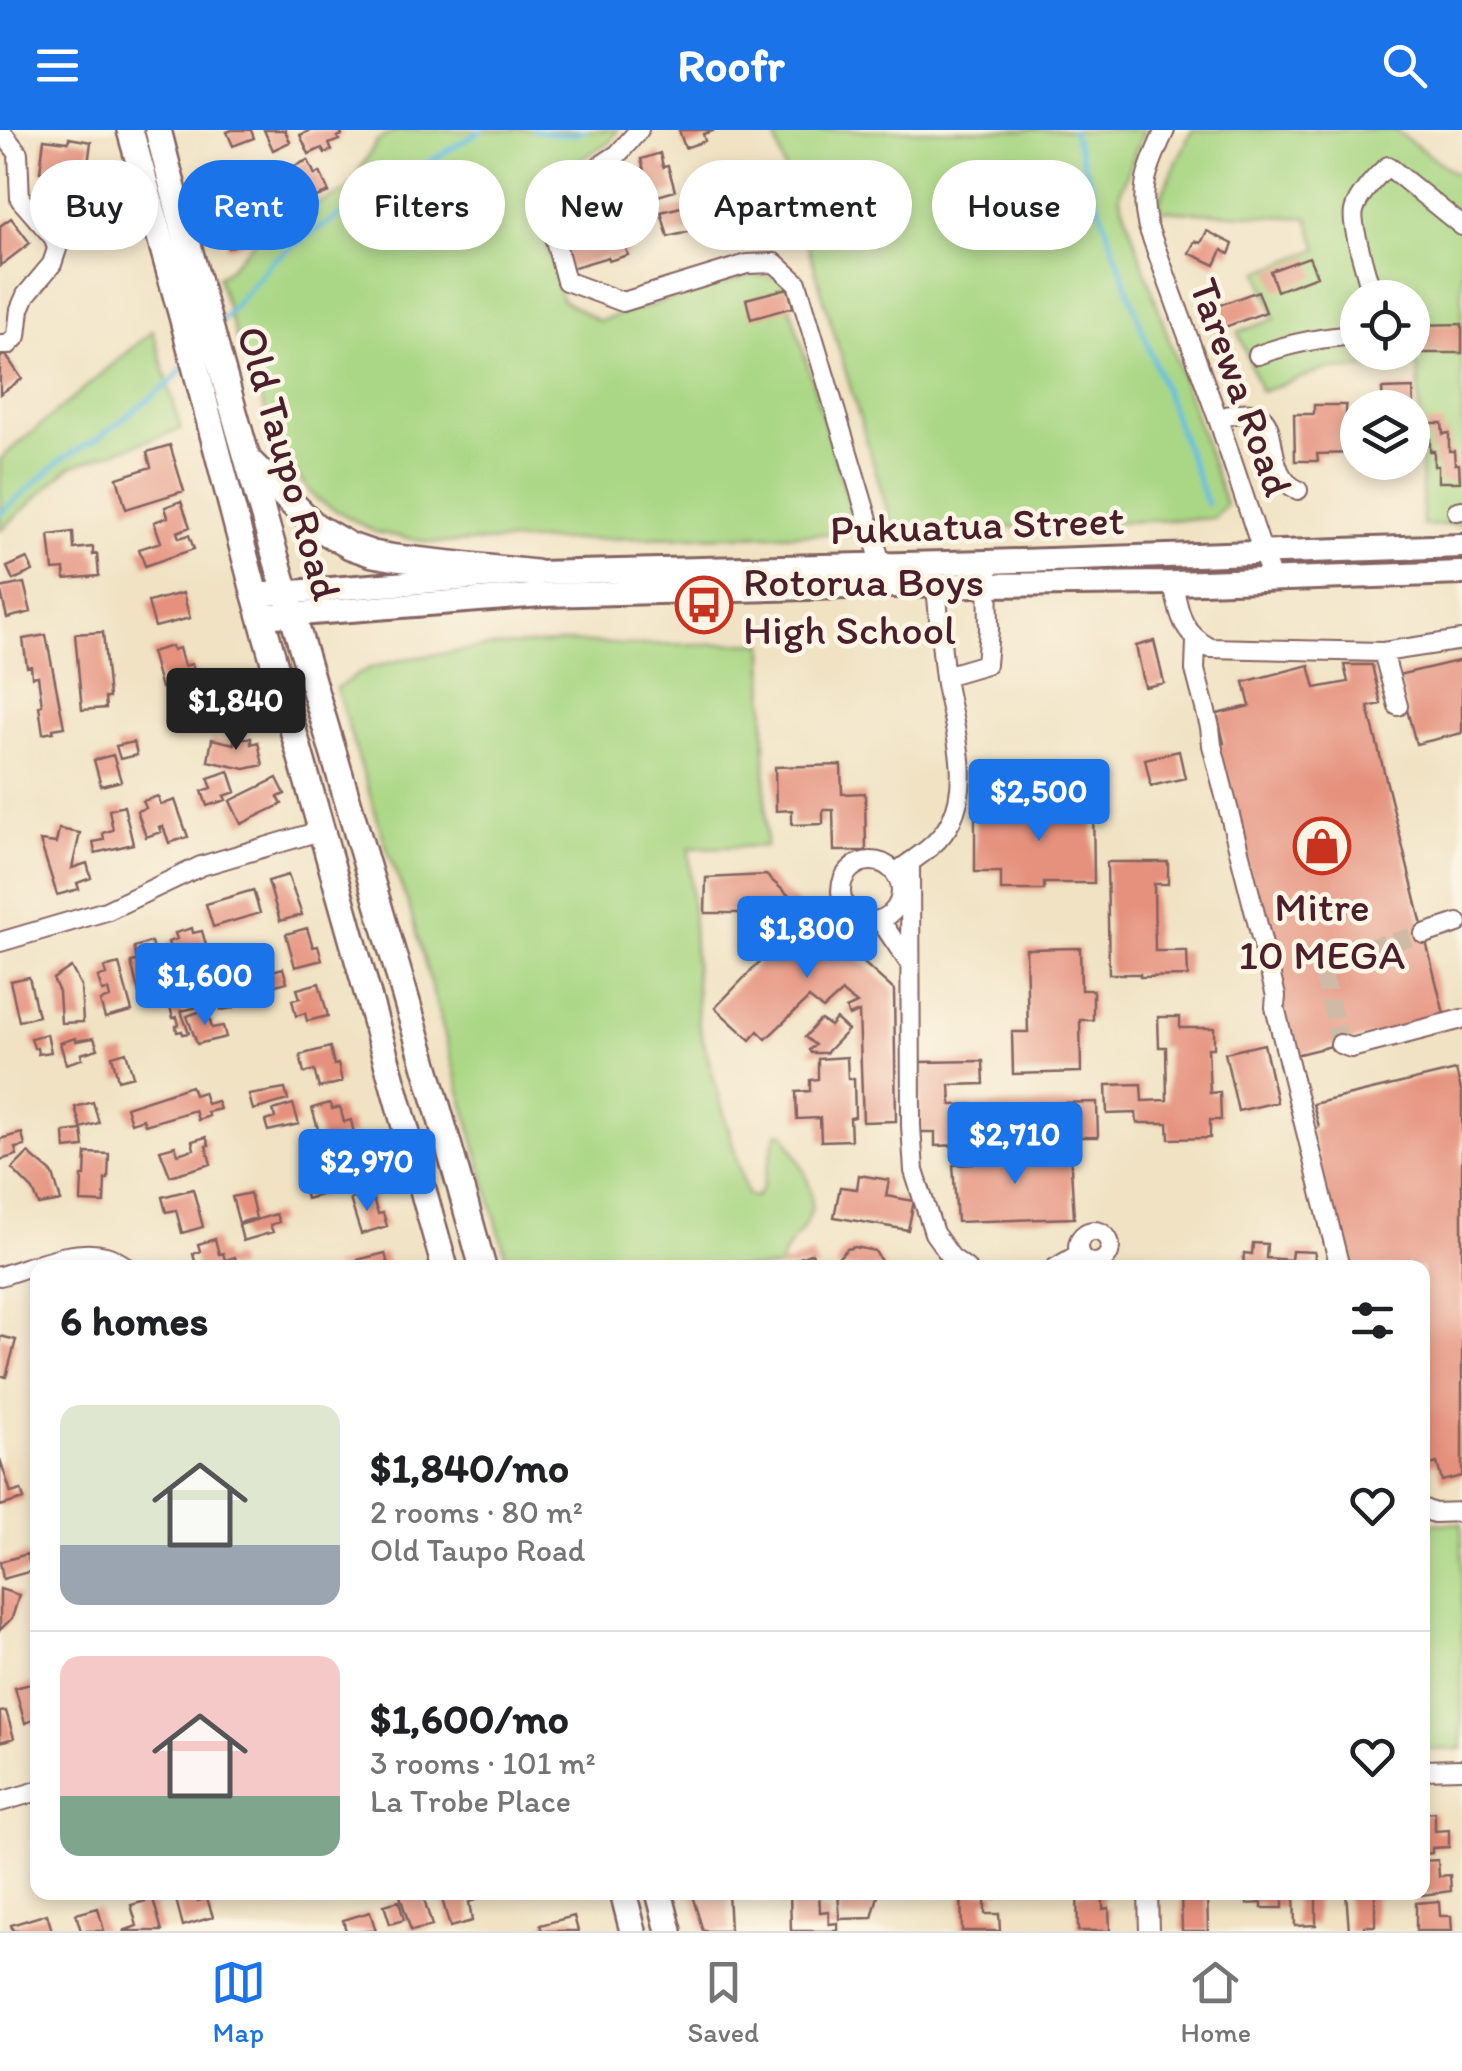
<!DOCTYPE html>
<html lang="en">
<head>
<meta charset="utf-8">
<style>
  :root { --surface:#fff; --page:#f2f2f2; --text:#202124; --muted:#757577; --line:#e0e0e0; --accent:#1a73e8 }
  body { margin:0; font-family:Itim,sans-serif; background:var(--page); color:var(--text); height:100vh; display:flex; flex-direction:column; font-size:38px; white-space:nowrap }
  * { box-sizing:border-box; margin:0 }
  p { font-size:32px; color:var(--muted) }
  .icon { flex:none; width:55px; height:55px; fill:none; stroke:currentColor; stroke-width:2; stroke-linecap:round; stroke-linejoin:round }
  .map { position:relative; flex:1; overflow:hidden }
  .side { position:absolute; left:30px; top:1130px; width:1400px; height:640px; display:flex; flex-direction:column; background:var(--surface); border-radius:20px; box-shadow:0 5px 15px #0003 }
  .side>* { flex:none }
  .hud { position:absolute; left:30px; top:30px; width:1402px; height:90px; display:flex; gap:20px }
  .buttons { position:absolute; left:1340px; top:150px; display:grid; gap:20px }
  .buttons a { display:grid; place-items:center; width:90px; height:90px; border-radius:50%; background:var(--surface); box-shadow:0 5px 15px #0003; font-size:50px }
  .price { position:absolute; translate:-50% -85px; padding:0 22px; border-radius:10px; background:var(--accent); color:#fff; font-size:32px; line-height:65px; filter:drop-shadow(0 2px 5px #0008) }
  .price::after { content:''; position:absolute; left:50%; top:60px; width:30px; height:22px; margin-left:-15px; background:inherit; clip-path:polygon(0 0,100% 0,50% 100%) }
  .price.active { background:#222; color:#fff }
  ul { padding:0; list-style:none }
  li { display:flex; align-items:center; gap:30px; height:250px; padding:0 30px }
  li+li { border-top:2px solid var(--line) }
  li span { display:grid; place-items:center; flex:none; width:280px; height:200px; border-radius:20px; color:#555 }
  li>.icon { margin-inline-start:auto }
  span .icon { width:120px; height:120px; fill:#fffc; stroke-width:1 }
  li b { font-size:42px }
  h2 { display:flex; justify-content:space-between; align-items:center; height:120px; padding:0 30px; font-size:42px }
  .tag { padding:0 35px; border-radius:45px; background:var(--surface); box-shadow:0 5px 15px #0003; font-size:35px; line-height:90px }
  .tag.active { background:var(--accent); color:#fff }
  header { display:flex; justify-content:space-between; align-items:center; height:130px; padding:0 30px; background:var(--accent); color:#fff; font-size:45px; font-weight:800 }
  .menu { display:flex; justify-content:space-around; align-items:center; height:140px; border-top:2px solid var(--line); background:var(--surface); font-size:28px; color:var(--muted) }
  .menu a { display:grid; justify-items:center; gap:5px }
  .menu .active { color:var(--accent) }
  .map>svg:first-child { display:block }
  .green { fill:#aad785; stroke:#7a7b58; stroke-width:2.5; fill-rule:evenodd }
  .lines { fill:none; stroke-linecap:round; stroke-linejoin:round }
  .stream { stroke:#65bee2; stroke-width:5 }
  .building { fill:#e5917d }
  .minor-tunnel { stroke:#cfbba5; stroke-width:18; stroke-dasharray:18 9; stroke-linecap:butt }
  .minor-casing { stroke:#846360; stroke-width:22 }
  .major-casing { stroke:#846360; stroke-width:28 }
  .highway-casing { stroke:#846360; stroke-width:30 }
  .minor { stroke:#fff; stroke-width:18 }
  .major { stroke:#fff; stroke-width:22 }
  .highway { stroke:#fff; stroke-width:25 }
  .labels { text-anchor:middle; stroke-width:9; stroke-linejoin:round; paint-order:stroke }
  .street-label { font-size:42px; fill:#4a1f2b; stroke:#fcf5e5 }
  .poi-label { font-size:42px; fill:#4a1f2b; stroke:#fcf5e5; text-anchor:start }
</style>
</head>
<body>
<header><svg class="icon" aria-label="menu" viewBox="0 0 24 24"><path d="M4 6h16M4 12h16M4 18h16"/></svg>Roofr<svg class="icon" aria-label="search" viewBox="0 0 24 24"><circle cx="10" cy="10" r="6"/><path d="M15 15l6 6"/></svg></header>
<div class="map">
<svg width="1462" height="1801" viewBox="0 0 1462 1801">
  <rect width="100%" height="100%" fill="#fcf5e5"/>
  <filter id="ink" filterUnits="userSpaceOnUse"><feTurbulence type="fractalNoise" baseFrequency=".01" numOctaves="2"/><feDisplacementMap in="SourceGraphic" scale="20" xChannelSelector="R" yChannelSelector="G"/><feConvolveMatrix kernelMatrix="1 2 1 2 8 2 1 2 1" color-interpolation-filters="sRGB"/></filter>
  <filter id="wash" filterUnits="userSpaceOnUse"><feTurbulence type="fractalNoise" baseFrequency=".0048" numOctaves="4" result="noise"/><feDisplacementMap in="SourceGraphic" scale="40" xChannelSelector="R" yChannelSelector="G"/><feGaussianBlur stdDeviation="2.25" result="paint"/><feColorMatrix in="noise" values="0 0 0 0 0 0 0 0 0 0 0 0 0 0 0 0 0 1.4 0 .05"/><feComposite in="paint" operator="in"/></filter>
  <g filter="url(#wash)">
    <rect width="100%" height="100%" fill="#f0e2c3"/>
    <path class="green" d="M397,0H618L609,13L572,34L535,69L562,170L599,191L752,145L782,149L857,403L434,413L375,402L316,369L286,331L238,213L218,147L227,141L271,93L347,61L377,11Z
      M773,0H1144L1119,65L1226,375L1214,388L894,402Z
      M1192,0H1395L1462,49V394L1423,396L1418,237L1324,240L1261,262L1238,202L1275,189L1259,142L1318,119L1308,88L1158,80L1162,64ZM1358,168H1412V222H1358Z
      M153,201L181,299L70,337L0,401V329Z
      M570,512L635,515L764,513L766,716L689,718L698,892L747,1065L756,1067L762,1059L776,1005L779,1002L785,1004C798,1032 824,1064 805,1095C794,1113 787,1112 780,1136L776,1138L509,1137L409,776L389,725L336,558L370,538L405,529L487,517Z
      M1462,1393V1619L1423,1620V1394Z"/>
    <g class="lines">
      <path class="stream" d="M533,0C550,3 570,8 586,0
        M1072,0L1153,230L1207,374
        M220,193L272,131L313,102L482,0
        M0,384L62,329L100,307L171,252L187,233"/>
    </g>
    <g id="blocks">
      <path class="building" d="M232,0H251L254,8L233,16L227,2Z
        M264,0H285L290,12L273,20Z
        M312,0H340L342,5L337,7L339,10L329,14L332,20L325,23L322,18L309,24L300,5Z
        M679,0H713V1L703,4L705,11L685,18Z
        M69,8L91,12L87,42L66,39L65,45L40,42L44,9L68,12Z
        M660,23L663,37L668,36L675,61L651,68L641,29Z
        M308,30L315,45L320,42L329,62L314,68L312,64L298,70L285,40Z
        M272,45L283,68L263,77L253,53Z
        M103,55L113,88L90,95L89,91L65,98L55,65L81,57L82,61Z
        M721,67L727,92L668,107L661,82Z
        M243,68L250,92L244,94L249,111L228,118L215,77Z
        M621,84L624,92L615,94L621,112H624L628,125L609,131L608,127L568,139L557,104Z
        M11,88L30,113L0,136V96Z
        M1207,101L1233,114L1229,124L1222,120L1215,135L1189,123L1195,111L1201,113Z
        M1309,127L1317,146L1277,161L1270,141Z
        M788,158L793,177L751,189L746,169Z
        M1258,161L1266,182L1214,201L1206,180Z
        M1462,194V223H1413V195Z
        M1358,222H1407V230L1357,231Z
        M5,224L22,249L0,264V228Z
        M1413,258L1414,278H1383L1382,259Z
        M1314,275H1346V283H1358V323L1317,324L1318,331H1295L1294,284H1314Z
        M1426,293H1442L1443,304L1449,303V321H1454L1455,334H1459L1460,352H1438V336H1434V321H1430V309H1427Z
        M170,315L184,361L126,379L117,348L151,337L147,322Z
        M181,371L190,397L177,402L179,408L189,405L194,419L145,436L139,419L161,412L154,392L168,387L165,377Z
        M73,402L74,419L93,417V425L97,424L99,446L65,449L64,439L53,440L49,405Z
        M27,428L33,441L13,450L7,437Z
        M24,453L31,482L7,488L0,458Z
        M183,463L190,488L155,497L148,472Z
        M103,502L109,568H105L106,578L82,580L75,504Z
        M46,505L64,597L53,599V602L43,604L39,576L42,575L38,546L32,547L31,536L27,537L23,509Z
        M1154,511L1164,553L1145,557L1136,516Z
        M172,516L173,520L179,518L184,536L192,534L196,547L161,558L151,522Z
        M1462,530V603L1416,614L1398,545Z
        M1309,535L1315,558L1348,552L1344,535H1372L1381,574L1368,577L1445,888L1295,925L1218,615L1224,613L1217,584L1250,576L1244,552Z
        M185,561L221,566L234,562L241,584L210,593L209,588L182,584L183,581L174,580L176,564L185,565Z
        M234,608H251V614L258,612L263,635L245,639L208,631L212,609L234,614Z
        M134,612L137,625L120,629L116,616Z
        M1179,621L1185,648L1151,656L1145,629Z
        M113,625L121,651L101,656L94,630Z
        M841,635L842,664L865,663L866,721H834L833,680H823V694L792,695V680L776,681L775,637Z
        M229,641L236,662L224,666L226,670L207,676L202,661L212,658L208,648Z
        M277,648L285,664L278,667L282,674L241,694L230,671Z
        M158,666L161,675L175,670L188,707L169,713L163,696L159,697L161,702L146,707L137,681L146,678L143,671Z
        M1093,666L1094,753H1044V760H1001V742H975V687L1034,686L1033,667Z
        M124,676L133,714L95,723L93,712L104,710L103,703L113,700L109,680Z
        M59,699L80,703L72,738L87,733L91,748L77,753L79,759L57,765L40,711L56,713Z
        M1107,732H1168V754H1154L1155,821H1187L1188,846L1140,847V844H1109Z
        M288,745L302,785L280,791L268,751Z
        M766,745L894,860L896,991L863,992L859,882L849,886L846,879L857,874L842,862L823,879L809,868L766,909L758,901L750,910L715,878L767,824L747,807L763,791L753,783H705L706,748Z
        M253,760L260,783L213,797L206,774Z
        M192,798L193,803L202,801L208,822L174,831L168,812L177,809L175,803Z
        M307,798L313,817L318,816L322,830L295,837L286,804Z
        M151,812L163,858L139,864L131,832L137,831L134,817Z
        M1080,818L1081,860H1093V890H1080L1081,942L1013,944L1012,902H1028L1026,819Z
        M119,834L132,881L105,888L100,871L110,868L108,860L102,861L98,847L106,845L104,838Z
        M71,837L81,856L83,892L61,893L59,862L53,849Z
        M283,838L287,852L265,858L261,844Z
        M29,847L38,886L19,891L10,851Z
        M319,853L328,886L307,891L305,883L296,886L292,870L300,868L297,859Z
        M227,855L233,878L221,880L216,858Z
        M194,863L198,877L181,881L189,903L183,904L182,901L177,902L176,896L179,895L177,887L173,888L168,869Z
        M207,879L212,898L223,896L226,907L197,914L187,886Z
        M1158,887H1180V898H1214V918H1208L1210,963L1220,962L1221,990H1210V1008L1169,1009L1168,993H1137L1136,983L1107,984L1106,955L1141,954L1142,971L1167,970L1166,917H1159Z
        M836,889L848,900L826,923H811L809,920L815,915L805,907L818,892L821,890L830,896Z
        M47,904L51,922L38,924L37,918H34L31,908Z
        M75,908L76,911L94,908L98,919L81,924L82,929L66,934L60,913Z
        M1264,914L1277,972L1238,981L1225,923Z
        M330,917L334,935L338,934L342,952L319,958L314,940L304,943L300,925Z
        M126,922L133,946L118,950L112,926Z
        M847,927L848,949H854L855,987L850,988L851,1010L821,1011L820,988L797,989L796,962L810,961V950L818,949V929Z
        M983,931L984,954L950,955L951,975L1097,972L1098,1007H1074V1012L1043,1013V1017H1011V1006L963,1007V1015L935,1016V1002H920L919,932Z
        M1456,940L1462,964V1346L1442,1351L1437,1333L1422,1337V1138H1345L1311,999L1319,997L1313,974Z
        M191,956L194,965L203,962L207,974L217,971L220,979L207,982L209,986L198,990L195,980L145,995L143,989L131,993L126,977Z
        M285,959L288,970L253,980L249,965Z
        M93,972L99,993L81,998L75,977Z
        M330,973L332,979L340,977L344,992L351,990L354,1004L322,1013L312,978Z
        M293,974L299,994L268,1001L265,991L275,988L273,980Z
        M82,1000L84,1017L65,1019L64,1002Z
        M22,1003L25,1016L15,1018L17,1025L0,1030V1009Z
        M206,1007L209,1015L206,1016L211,1034L170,1046L160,1020L175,1016L178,1024L194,1019L192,1011Z
        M1070,1021L1074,1088L957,1092L953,1035L973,1034L972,1025Z
        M28,1023L53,1044L61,1071L39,1075L33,1060L12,1039Z
        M86,1023L109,1024L108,1049H105L104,1073L81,1072L82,1046H85Z
        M342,1026L344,1037L364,1031L369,1051L306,1069L301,1048L327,1041L325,1030Z
        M859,1045L889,1050L886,1066L914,1071L908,1100L834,1087L840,1057L857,1059Z
        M193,1059L203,1097L182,1103L176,1080L166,1082L162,1067Z
        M250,1063L256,1088L239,1093L232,1067Z
        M371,1063L378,1084L383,1083L387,1096L361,1104L350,1069Z
        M276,1084L279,1092L270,1095L273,1102L243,1111L239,1095Z
        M215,1109L219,1124L223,1123L225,1130L235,1127L238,1138H197L193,1124L200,1121L198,1114Z
        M1253,1113L1267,1114L1266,1128L1291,1130L1292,1121L1315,1122L1314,1138H1243L1244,1123L1252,1124Z
        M855,1117L875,1121L885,1138H836L838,1128L847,1119Z
        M385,1123L389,1138H333V1136Z
        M812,1123L818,1138H777V1137Z
        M0,1206L16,1210L6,1247L0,1245Z
        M0,1329L11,1363L21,1360L24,1369L0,1376Z
        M27,1424L32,1441L3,1449L0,1432Z
        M0,1459L19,1465L12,1488L0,1500Z
        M38,1552V1602H36L33,1590L25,1593L15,1558Z
        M6,1581L14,1608L0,1612V1582Z
        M1435,1682V1701L1449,1700V1717L1432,1718V1723L1422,1724V1683Z
        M1438,1730L1439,1746L1450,1745L1451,1761L1422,1765V1731Z
        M174,1762H195L198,1771L207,1768L213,1787L183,1796Z
        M399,1762H422L432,1796L411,1801Z
        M440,1762H480L481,1768L469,1772L472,1791L450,1797Z
        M691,1762H728L730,1801H703Z
        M790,1762H819L820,1782L829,1781V1794L838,1793V1801H791Z
        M838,1762H879L872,1788L840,1789Z
        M961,1762H995V1769H985V1784H999L1000,1801H962Z
        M1077,1762H1103V1779L1109,1778L1110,1801H1078Z
        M1181,1762H1207L1208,1801H1182Z
        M1247,1762H1283V1778H1262V1773L1247,1774Z
        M1294,1762H1316V1795L1295,1796Z
        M1346,1762H1375V1796H1364V1801H1349Z
        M153,1769L162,1801H123L137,1796L131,1775Z
        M399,1771L404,1790L390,1794L384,1775Z
        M1439,1771L1440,1786H1451L1452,1801H1416V1773Z
        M98,1778L104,1801H81L76,1784Z
        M370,1782L376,1801H346L343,1790Z
        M47,1784L52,1801H13L11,1795Z
        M574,1786L578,1801H542L540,1795Z"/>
    </g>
  </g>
  <g filter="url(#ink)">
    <use href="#blocks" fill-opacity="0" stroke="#846360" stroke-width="2.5"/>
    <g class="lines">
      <path class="minor-tunnel" d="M1340,914L1320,830L1424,804"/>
      <g class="minor-casing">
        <path id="minor" d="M0,0L18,23L20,69L54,108L57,119L52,134L26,165L20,179L17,206L8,215H0
          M639,0L618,24L567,58L555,74L551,95L566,151L623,172L747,134L775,133L797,153L885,446
          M1165,0C1149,36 1138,57 1148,97L1218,289L1272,450
          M1373,168C1369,151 1350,94 1354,81C1357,67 1377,45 1388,36L1462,96
          M1258,225C1291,213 1322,207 1358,205
          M1218,289C1298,259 1252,340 1298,360
          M1457,381L1462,380
          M1173,453C1179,483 1181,502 1210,518L1383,522L1462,510
          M1196,511L1195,540L1210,597L1212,615L1276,866L1275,877L1340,1138
          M1383,522L1398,576
          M945,546L986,534L989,499L988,442
          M841 761a30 30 0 1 1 60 0a30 30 0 1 1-60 0Z
          M910,732L911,996L914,1041L934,1103L951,1127L966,1138
          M896,742C917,727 939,715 951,691C973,647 952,593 945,548C941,517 939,487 936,456
          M880,790L910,834
          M1424,804L1458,793
          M0,812L106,781L201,736L323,700
          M1340,914L1351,918L1462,889
          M1078 1117a16 16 0 1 1 32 0a16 16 0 1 1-32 0Z
          M1055,1138L1079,1124
          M0,1146C32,1137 73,1117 106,1126C114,1128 121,1133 128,1138
          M1422,1378L1434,1383L1462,1382
          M1422,1640L1462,1639
          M0,1672L38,1661
          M1148,1762L1149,1801"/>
      </g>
      <g class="major-casing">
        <path id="major" d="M255,465L535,443L987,432L1462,416
          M261,487L542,465L887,456L1173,453L1462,443"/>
      </g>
      <g class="highway-casing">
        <path id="highway" d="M130,0L182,186L255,465L445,1138
          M158,0C255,382 378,757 483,1138
          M249,331L315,396L350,416L373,424L396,428L535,443
          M623,1762L633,1801
          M659,1762L669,1801"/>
      </g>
      <use href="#minor" class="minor"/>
      <use href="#major" class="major"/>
      <use href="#highway" class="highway"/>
    </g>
  </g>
  <defs>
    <g id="bus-ring" transform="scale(2.875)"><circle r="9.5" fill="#fcf5e5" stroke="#c8321e" stroke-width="1.5"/><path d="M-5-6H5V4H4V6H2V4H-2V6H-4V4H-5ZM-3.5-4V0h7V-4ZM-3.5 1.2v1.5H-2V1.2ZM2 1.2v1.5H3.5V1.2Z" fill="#c8321e"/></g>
    <g id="shop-ring" transform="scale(2.875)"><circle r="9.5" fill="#fcf5e5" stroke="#c8321e" stroke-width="1.5"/><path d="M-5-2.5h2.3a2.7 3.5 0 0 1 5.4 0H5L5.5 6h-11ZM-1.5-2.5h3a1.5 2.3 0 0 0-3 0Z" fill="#c8321e"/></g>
  </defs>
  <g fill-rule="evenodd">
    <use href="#bus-ring" x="704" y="475"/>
    <use href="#shop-ring" x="1322" y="716"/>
  </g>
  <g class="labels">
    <g class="street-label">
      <text transform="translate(1242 257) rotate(70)" y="15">Tarewa Road</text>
      <text transform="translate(290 333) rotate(74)" y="15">Old Taupo Road</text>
      <text transform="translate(977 394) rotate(-2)" y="15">Pukuatua Street</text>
    </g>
    <g class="poi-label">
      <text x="743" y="466">Rotorua Boys<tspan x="743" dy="48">High School</tspan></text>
      <text x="1322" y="791" text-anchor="middle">Mitre<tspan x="1322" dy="48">10 MEGA</tspan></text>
    </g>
  </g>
</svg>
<div class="buttons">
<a><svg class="icon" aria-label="locate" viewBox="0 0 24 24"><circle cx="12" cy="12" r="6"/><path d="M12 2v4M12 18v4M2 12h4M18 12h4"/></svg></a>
<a><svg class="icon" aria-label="layers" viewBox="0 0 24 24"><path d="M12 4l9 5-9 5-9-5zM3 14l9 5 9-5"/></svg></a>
</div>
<b class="price active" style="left:236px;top:623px">$1,840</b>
<b class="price" style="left:1039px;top:714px">$2,500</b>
<b class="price" style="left:807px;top:851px">$1,800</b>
<b class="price" style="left:205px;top:898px">$1,600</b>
<b class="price" style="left:1015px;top:1057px">$2,710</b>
<b class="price" style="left:367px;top:1084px">$2,970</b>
<div class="hud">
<a class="tag">Buy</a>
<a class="tag active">Rent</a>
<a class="tag">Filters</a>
<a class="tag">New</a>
<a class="tag">Apartment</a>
<a class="tag">House</a>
</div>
<section class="side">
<h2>6 homes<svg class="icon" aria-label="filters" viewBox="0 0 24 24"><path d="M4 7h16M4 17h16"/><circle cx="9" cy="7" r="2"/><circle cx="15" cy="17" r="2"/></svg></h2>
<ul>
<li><span style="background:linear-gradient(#dfe7d0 70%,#9aa5b1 0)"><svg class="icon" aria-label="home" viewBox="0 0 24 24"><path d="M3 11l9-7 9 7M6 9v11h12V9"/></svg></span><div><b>$1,840/mo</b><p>2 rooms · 80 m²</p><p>Old Taupo Road</p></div><svg class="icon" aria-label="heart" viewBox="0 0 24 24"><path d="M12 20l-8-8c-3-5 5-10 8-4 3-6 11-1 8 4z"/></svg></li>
<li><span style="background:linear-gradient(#f6c9c9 70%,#7fa58c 0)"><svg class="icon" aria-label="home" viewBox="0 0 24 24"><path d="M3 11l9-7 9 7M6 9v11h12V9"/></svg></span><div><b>$1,600/mo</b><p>3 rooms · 101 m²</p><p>La Trobe Place</p></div><svg class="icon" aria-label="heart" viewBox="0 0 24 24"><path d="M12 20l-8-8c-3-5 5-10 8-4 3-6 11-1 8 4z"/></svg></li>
</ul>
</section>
</div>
<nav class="menu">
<a class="active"><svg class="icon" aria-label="map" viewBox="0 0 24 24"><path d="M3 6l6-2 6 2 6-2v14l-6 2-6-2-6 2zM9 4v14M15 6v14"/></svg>Map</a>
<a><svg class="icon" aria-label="saved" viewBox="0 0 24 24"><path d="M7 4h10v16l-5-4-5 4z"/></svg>Saved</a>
<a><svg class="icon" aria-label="home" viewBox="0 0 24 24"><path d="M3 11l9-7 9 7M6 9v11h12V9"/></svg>Home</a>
</nav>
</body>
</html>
